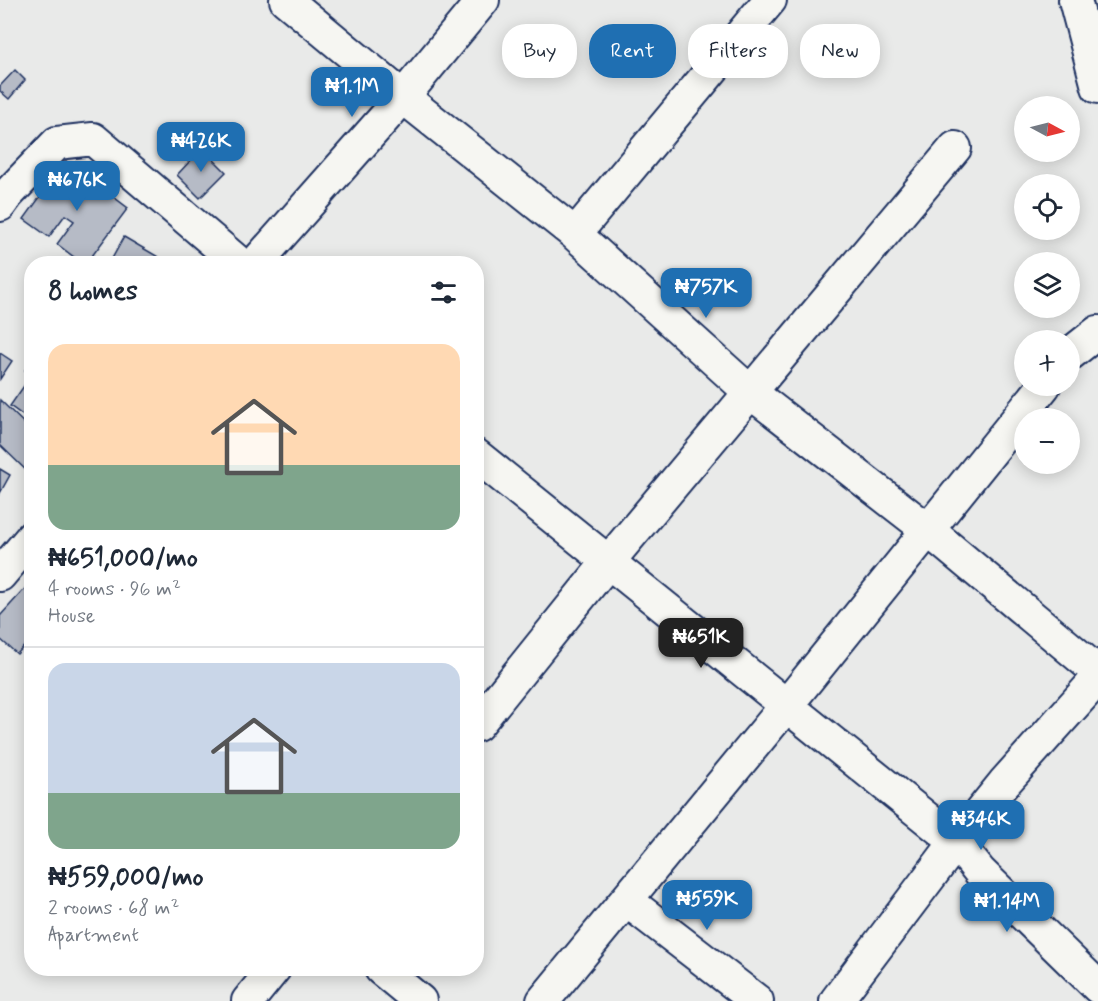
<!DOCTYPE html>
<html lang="en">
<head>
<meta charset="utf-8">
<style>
  :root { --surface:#fff; --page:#f6f6f7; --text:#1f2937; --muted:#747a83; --line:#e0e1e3; --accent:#1f6fb2 }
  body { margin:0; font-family:Mynerve,sans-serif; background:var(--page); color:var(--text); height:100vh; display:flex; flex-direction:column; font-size:22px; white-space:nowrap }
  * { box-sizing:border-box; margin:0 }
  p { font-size:20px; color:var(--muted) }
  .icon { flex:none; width:33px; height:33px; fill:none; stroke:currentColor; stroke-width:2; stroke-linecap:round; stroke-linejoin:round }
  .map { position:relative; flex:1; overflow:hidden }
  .panel { position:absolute; left:24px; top:256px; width:460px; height:720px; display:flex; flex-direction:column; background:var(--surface); border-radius:24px; box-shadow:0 3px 15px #0003 }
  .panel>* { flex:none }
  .banner { position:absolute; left:502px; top:24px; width:506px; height:54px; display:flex; gap:12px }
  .needle { width:39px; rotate:97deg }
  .tools { position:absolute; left:1014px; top:96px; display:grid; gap:12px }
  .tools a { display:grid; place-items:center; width:66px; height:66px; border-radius:50%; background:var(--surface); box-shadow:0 3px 15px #0003; font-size:30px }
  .price { position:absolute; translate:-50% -51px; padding:0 14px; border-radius:12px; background:var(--accent); color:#fff; font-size:20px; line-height:39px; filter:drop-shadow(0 2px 3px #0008) }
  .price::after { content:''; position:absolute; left:50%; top:36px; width:18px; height:14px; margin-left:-9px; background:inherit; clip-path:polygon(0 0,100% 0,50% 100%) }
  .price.on { background:#222; color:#fff }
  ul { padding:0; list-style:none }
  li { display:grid; align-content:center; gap:12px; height:318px; padding:0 24px }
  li+li { border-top:2px solid var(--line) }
  li span { display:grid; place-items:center; height:186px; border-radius:18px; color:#555 }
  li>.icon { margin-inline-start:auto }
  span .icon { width:108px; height:108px; fill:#fffc; stroke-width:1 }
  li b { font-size:26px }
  h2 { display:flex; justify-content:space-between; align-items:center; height:72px; padding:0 24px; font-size:26px }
  .tag { padding:0 21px; border-radius:24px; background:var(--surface); box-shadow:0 3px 15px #0003; font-size:21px; line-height:54px }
  .tag.on { background:var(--accent); color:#fff }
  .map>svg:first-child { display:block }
  .building { fill:#b6bbc6; stroke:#1b2f5e; stroke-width:1.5 }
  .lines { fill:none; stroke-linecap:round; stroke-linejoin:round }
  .minor-casing { stroke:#1b2f5e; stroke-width:36 }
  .minor { stroke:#f6f6f2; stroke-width:32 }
</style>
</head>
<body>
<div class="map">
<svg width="1098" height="1001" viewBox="0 0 1098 1001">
  <rect width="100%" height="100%" fill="#e9eae9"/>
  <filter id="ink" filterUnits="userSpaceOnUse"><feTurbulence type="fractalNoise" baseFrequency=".0167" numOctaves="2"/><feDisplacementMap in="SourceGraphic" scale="12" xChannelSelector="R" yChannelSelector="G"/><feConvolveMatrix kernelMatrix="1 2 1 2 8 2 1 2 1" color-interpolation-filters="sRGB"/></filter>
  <g filter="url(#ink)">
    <path class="building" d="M15,70L25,80L9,99L0,91V86Z
      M202,148L226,172L200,198L177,175Z
      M66,161L128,208L86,264H83L57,244L74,221L65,215L49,237L24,219Z
      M124,237L160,258L157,264H109Z
      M0,353L12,361L0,379Z
      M32,361V374L25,370Z
      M26,383L32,387V422L10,406Z
      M0,400L32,431V476L0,445Z
      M0,469L10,475L0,493Z
      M32,581V638L17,654L0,639V616Z
      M32,643V661L23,653Z"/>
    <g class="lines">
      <g class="minor-casing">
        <path id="minor" d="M286,0L403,97L575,234L750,392L928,530L1098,672
          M1075,0L1098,87
          M0,205L8,194L57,143L93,139L240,264
          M575,234L770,0
          M255,264L403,97L483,0
          M1070,354L1098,332
          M477,456L956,842L980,872L1098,987
          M0,575L32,537
          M477,725L608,562L955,148
          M626,900L757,1001
          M381,969L420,1001
          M248,1001L274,969
          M543,1001L786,706L1044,386
          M836,1001L956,842L1004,783L1098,678"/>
      </g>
      <use href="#minor" class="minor"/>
    </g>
  </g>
</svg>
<div class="tools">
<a><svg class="needle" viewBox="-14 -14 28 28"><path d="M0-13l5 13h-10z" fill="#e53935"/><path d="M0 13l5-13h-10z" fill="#747a83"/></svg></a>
<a><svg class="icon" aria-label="locate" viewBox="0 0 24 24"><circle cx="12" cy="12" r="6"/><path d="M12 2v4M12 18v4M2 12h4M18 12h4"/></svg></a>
<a><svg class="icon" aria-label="layers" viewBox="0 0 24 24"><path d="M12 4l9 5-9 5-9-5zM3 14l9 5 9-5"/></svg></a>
<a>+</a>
<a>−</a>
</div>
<b class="price" style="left:352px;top:118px">₦1.1M</b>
<b class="price" style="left:201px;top:173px">₦426K</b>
<b class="price" style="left:77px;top:212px">₦676K</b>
<b class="price" style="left:706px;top:319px">₦757K</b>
<b class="price on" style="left:701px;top:669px">₦651K</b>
<b class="price" style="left:981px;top:851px">₦346K</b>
<b class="price" style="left:707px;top:931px">₦559K</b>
<b class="price" style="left:1007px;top:933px">₦1.14M</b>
<div class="banner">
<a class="tag">Buy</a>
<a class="tag on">Rent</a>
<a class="tag">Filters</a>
<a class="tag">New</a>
</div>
<section class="panel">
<h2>8 homes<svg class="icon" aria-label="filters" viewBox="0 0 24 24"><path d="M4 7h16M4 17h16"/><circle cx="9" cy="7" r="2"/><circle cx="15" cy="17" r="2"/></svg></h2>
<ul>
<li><span style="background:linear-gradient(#ffd9b3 65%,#7fa58c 0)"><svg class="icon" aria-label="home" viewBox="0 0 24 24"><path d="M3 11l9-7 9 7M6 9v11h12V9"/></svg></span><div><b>₦651,000/mo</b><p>4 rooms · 96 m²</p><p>House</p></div></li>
<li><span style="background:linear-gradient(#c9d6e8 70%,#7fa58c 0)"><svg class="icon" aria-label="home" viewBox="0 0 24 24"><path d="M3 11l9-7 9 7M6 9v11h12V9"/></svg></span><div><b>₦559,000/mo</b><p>2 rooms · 68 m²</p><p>Apartment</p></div></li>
</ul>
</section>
</div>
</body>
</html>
